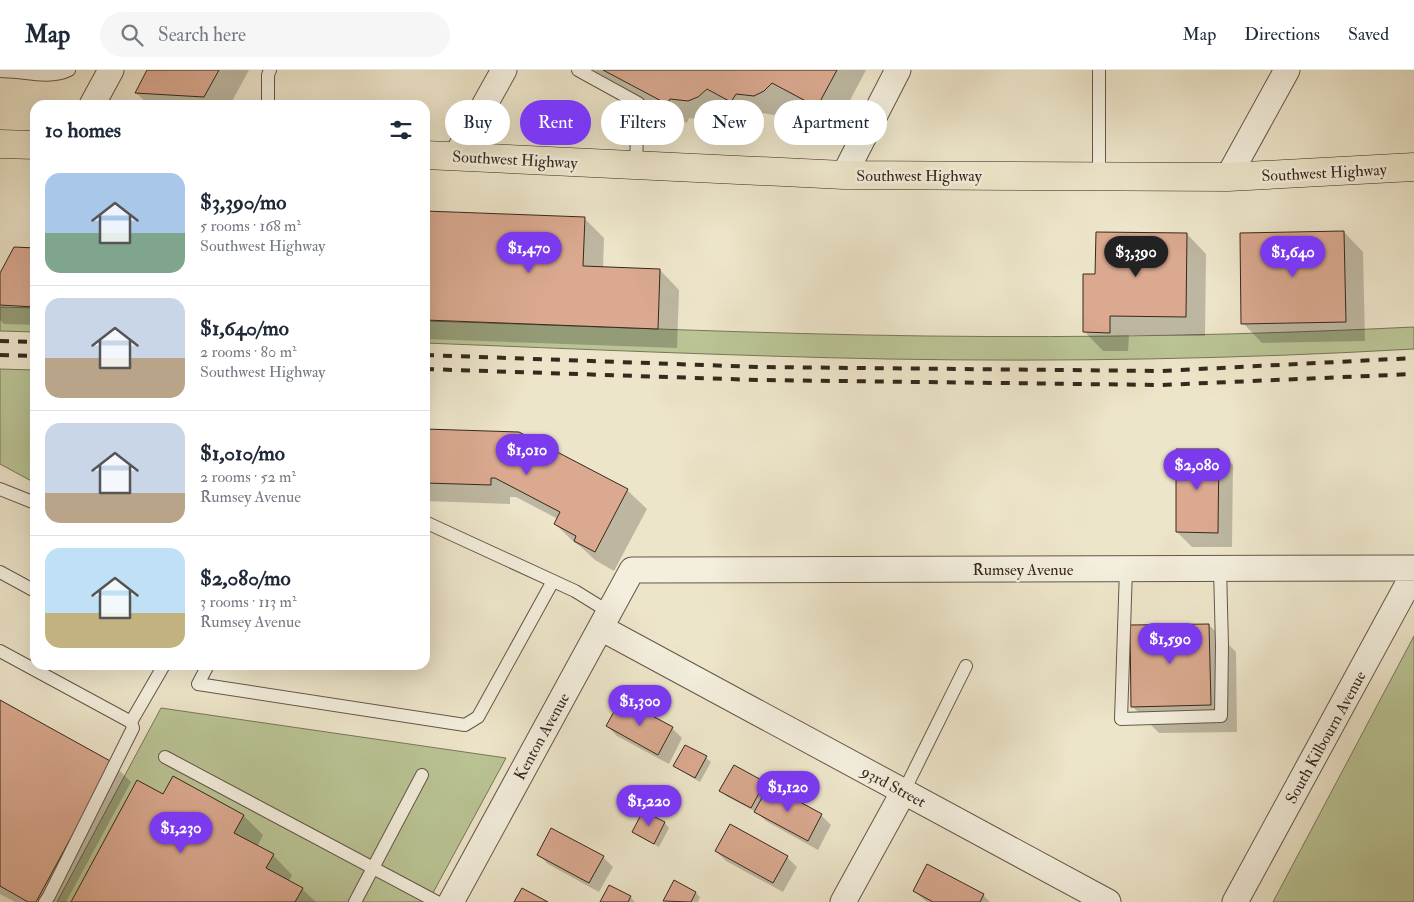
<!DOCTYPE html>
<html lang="en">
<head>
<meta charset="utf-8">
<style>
  :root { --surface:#fff; --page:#f6f6f7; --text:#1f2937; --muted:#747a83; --line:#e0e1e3; --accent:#7c3aed }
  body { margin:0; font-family:"IM FELL Double Pica",serif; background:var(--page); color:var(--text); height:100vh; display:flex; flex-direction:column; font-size:19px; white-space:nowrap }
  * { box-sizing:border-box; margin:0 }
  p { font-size:16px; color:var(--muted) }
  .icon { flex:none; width:28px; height:28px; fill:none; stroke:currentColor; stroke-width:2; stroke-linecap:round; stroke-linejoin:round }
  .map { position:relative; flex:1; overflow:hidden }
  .side { position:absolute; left:30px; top:30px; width:400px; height:570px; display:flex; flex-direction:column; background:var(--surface); border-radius:15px; box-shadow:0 5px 20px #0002 }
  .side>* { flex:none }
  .banner { position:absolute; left:445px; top:30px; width:475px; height:45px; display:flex; gap:10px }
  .price { position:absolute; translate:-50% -42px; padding:0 11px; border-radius:18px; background:var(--accent); color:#fff; font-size:16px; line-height:32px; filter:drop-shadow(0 1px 2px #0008) }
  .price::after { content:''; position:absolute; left:50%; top:30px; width:15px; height:11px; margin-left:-8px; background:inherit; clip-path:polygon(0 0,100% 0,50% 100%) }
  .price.selected { background:#222; color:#fff }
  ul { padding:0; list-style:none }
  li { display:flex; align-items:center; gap:15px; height:125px; padding:0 15px }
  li+li { border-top:1px solid var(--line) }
  li span { display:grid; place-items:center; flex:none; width:140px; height:100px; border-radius:15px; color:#555 }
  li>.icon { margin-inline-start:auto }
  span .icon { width:60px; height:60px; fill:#fffc; stroke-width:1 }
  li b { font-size:21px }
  h2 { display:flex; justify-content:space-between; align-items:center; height:60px; padding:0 15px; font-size:21px }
  .tag { padding:0 18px; border-radius:22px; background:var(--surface); box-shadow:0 5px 20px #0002; font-size:18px; line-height:45px }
  .tag.selected { background:var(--accent); color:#fff }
  header { display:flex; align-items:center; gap:30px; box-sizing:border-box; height:70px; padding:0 25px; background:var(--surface); border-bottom:1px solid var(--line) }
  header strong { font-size:24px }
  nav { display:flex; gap:28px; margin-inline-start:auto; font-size:18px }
  .search { width:350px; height:45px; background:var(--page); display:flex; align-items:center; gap:12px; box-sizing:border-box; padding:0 18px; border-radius:28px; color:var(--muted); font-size:19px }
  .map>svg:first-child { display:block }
  .green { fill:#bac495; stroke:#787658 }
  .shadow { fill:#0003 }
  .building { fill:#daa990; stroke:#36281c }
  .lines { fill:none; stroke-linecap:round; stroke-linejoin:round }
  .lane-casing { stroke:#645748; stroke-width:14 }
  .street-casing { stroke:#645748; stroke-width:27 }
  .primary-casing { stroke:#36281c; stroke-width:29 }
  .lane { stroke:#f3eedd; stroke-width:12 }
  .street { stroke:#f3eedd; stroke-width:25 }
  .primary { stroke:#ede5ca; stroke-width:28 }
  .rail { stroke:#36281c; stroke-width:4; stroke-dasharray:9 9; stroke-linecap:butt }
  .labels { text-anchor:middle; stroke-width:5; stroke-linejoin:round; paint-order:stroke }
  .street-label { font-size:16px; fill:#36281c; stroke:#f3eedd }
</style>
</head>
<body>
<header>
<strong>Map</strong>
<div class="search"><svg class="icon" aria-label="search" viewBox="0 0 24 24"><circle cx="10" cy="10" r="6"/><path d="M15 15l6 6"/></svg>Search here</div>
<nav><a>Map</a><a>Directions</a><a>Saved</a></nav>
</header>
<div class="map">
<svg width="1414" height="832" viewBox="0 0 1414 832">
  <rect width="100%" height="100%" fill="#ede5ca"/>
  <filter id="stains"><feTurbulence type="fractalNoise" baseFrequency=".004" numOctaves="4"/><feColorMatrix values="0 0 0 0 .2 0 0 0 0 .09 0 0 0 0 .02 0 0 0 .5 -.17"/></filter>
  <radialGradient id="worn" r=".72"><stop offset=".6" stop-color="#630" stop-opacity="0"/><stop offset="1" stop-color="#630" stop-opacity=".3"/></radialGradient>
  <path class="green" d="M0,237L35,238V262L0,261Z
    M425,251C592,256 760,264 927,266C1089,268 1252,265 1414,257V279C1239,289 1063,292 887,289C733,286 579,279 425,273Z
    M0,299L35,300V413L0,394Z
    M1414,566V832H1273Z
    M161,638L506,688L428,832H57Z"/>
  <path class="shadow" d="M149,0H249L230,35H149L136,23Z
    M592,0H866L837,55L792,31L783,41L774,45L755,42L751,50L727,38L718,46L708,50L689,48L687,53L596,5Z
    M425,142L584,148L604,168L603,198L660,200L679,220L677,278L425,269Z
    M1344,162L1363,182L1365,271L1262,273L1243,253Z
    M1187,164L1206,184L1205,266L1129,265L1128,281H1103L1084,261L1097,205Z
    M35,179V255L4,254L0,250V206Z
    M425,360L627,420L647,439L614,501L595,490L581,477L575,473L555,454L558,449L516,427H510V434L426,431Z
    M1218,380L1233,395L1232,477H1192L1177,462Z
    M1209,555L1236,582L1237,662L1159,663L1132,636Z
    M0,631L112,693L131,712L66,832H15L0,824Z
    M621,631L672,658L682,668L669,694L617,666L607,656Z
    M706,688L711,692L700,712L680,700L675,696Z
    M734,696L765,713L769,717L821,745L831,755L818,780L766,751L756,742L726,726L721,721Z
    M163,726L244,746L263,765L257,777L273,785L292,805L289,811L302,819L316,832H72Z
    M644,742L665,753L669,758L659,777L638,766L634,762Z
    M716,781L787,787L797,797L783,822L726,791Z
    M538,784L603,787L613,797L599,822L548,794Z
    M610,816L630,827L635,832H601Z
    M914,821L983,825L990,832H927Z
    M696,823L700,827L698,832L664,831Z"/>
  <path class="building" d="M147,0H219L204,27L135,23Z
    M603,0H837L817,37L772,13L764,21L754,26L736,24L731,32L707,19L698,27L688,31L670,29L667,34Z
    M425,141L585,147L583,196L660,199L658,259L425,250Z
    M1344,161L1346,252L1241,254L1240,163Z
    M1096,162L1187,163L1186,247L1110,246V263L1083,262V204H1095Z
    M14,177L35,178V237L0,235V203Z
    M425,359L519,362L628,419L595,482L574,471L576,466L554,454L560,442L495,408H491V415L425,413Z
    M1176,379H1219L1218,463L1176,462Z
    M1209,554L1211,635L1131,637L1130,555Z
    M621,629L673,657L658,685L606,656Z
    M0,630L112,692L36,832H28L0,816Z
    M685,675L707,686L695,708L673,696Z
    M734,695L765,712L751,738L719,721Z
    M173,706L244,745L234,763L274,784L266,798L303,818L295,832H71L137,710L163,724Z
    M769,715L822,744L808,771L754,742Z
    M643,741L665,752L654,774L632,762Z
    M730,754L788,786L773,813L715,781Z
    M551,758L604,786L589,813L537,785Z
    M927,794L984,824L980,832H933L913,821Z
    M674,810L696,822L691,832L663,831Z
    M609,815L631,826L628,832H600Z
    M522,818L548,832H514Z"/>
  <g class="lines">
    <g class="lane-casing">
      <path id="lane" d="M578,0L638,33L636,95
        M1099,0V107
        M0,1L17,2L18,0
        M17,2C34,4 53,8 69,0
        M268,35V5L270,0
        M0,419L35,433
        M425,452L575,521L609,542
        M1126,499L1121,649L1221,646L1222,576L1220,498
        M0,502L35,521
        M0,581L131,652L164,595
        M208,595L198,614L465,655L478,647L553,511
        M165,687L437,832
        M904,721L966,596
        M45,832L49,826L133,658L131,652
        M355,832L422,705"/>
    </g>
    <g class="street-casing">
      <path id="street" d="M92,35L111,0
        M456,86L504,0
        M844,105L898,0
        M1228,107L1287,0
        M601,558L1108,832
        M451,832L632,500L1414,498
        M843,832L904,721
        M1235,832L1414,503"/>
    </g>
    <g class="primary-casing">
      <path id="primary" d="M0,74L35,75
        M425,85L844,105L1228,107L1414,97"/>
    </g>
    <use href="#lane" class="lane"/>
    <use href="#street" class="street"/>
    <use href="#primary" class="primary"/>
    <path class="rail" d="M0,271L35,272
      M0,285L35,286
      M425,285L758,297L1161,301L1414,288
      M425,299L758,310L1161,315L1414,304"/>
  </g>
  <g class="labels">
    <g class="street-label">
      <text transform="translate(515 89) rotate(3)" y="6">Southwest Highway</text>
      <text transform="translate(1324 102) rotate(-3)" y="6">Southwest Highway</text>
      <text x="919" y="111">Southwest Highway</text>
      <text x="1023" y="505">Rumsey Avenue</text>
      <text transform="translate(541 666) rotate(-61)" y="6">Kenton Avenue</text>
      <text transform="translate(1325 667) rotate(-61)" y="6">South Kilbourn Avenue</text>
      <text transform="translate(894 716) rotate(28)" y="6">93rd Street</text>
    </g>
  </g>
  <rect width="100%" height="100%" filter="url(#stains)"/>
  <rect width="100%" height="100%" fill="url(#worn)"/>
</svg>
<b class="price" style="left:529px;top:204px">$1,470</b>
<b class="price selected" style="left:1136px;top:208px">$3,390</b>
<b class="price" style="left:1293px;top:208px">$1,640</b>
<b class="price" style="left:527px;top:406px">$1,010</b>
<b class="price" style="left:1197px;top:421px">$2,080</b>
<b class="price" style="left:1170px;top:595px">$1,590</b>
<b class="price" style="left:640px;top:657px">$1,300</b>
<b class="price" style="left:788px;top:743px">$1,120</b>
<b class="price" style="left:649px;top:757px">$1,220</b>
<b class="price" style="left:181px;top:784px">$1,230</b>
<div class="banner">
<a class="tag">Buy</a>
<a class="tag selected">Rent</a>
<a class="tag">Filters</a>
<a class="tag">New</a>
<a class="tag">Apartment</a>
</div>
<section class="side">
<h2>10 homes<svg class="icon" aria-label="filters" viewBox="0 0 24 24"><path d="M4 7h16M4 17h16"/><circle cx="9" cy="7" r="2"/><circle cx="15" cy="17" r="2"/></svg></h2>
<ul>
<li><span style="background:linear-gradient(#a9c7e8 60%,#7fa58c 0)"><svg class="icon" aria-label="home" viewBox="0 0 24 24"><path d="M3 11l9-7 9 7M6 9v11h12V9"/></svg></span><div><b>$3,390/mo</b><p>5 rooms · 168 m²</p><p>Southwest Highway</p></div></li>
<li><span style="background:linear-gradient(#c9d6e8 60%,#b9a48a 0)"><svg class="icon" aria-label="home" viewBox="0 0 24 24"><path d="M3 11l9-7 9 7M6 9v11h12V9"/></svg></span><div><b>$1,640/mo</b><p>2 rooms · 80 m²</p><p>Southwest Highway</p></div></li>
<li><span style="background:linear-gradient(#c9d6e8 70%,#b9a48a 0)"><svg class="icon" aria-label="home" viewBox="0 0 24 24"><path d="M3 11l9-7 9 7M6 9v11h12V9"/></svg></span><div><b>$1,010/mo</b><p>2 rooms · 52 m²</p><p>Rumsey Avenue</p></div></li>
<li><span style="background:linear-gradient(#bfe0f5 65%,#c2b280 0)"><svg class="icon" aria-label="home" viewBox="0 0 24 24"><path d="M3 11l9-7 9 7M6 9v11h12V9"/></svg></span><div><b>$2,080/mo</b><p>3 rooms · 113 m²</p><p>Rumsey Avenue</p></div></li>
</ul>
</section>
</div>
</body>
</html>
